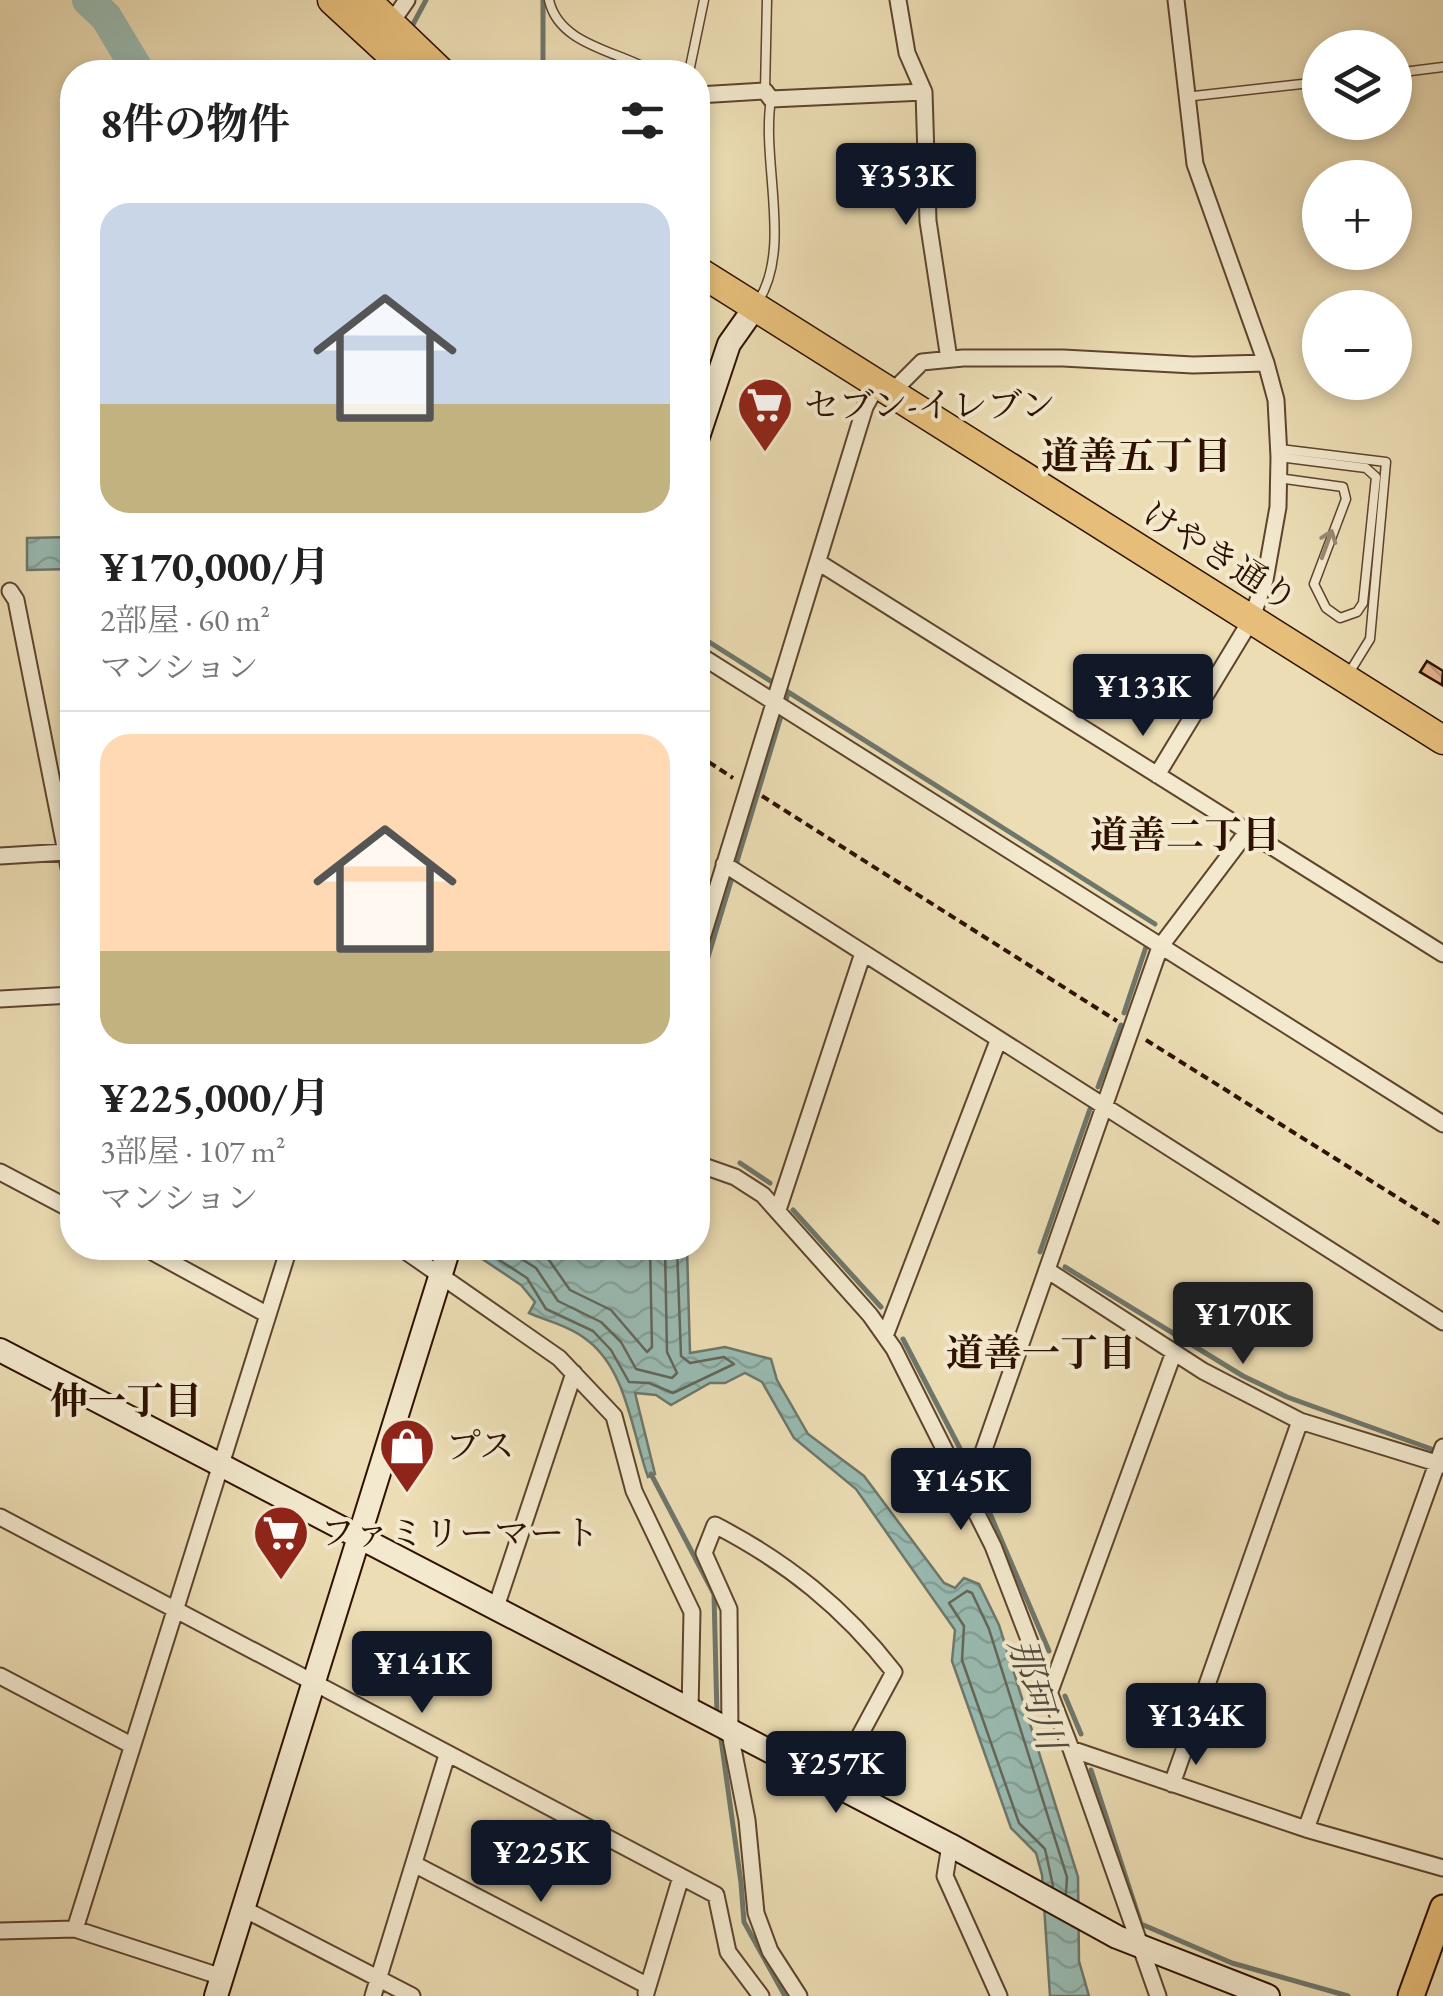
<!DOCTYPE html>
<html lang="ja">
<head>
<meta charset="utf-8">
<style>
  :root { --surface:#fff; --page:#f2f2f2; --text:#222; --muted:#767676; --line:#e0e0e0; --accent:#111827 }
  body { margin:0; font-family:"EB Garamond","Noto Serif JP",serif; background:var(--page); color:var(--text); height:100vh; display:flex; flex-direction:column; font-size:38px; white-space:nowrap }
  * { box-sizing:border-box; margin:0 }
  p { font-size:32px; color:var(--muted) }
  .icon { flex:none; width:55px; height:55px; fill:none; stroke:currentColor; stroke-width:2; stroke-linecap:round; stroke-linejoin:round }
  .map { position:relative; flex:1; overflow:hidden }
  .sheet { position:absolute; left:60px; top:60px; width:650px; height:1200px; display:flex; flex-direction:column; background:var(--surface); border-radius:40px; box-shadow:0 5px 15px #0003 }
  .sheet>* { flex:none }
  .buttons { position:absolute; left:1302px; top:30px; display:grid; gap:20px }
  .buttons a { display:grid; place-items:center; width:110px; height:110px; border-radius:50%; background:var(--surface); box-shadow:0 5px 15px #0003; font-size:50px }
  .price { position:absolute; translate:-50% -85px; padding:0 22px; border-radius:10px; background:var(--accent); color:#fff; font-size:32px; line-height:65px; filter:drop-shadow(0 2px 5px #0008) }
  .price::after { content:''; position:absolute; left:50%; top:60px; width:30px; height:22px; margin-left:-15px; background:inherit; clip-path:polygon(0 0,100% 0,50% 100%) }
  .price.current { background:#222; color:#fff }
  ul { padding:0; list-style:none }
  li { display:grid; align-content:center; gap:20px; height:530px; padding:0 40px }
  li+li { border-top:2px solid var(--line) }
  li span { display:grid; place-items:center; height:310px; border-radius:30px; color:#555 }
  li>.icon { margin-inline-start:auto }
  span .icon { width:180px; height:180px; fill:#fffc; stroke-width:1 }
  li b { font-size:42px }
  h2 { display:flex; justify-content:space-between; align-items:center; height:120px; padding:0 40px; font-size:42px }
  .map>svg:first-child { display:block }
  .water { fill:url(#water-waves); stroke:#6e776b; stroke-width:2.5 }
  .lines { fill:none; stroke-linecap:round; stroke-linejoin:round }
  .shore { stroke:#646659; stroke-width:2.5 }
  .stream { stroke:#6e776b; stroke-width:5 }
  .river { stroke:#99bbb2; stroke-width:32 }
  .building { fill:url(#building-back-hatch); stroke:#2e1100; stroke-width:2.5 }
  .lane-casing { stroke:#5e442d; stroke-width:11 }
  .street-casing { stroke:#5e442d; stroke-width:19 }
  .secondary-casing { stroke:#2e1100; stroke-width:26 }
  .primary-casing { stroke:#2e1100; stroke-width:29 }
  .highway-casing { stroke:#2e1100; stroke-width:31 }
  .path { stroke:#2e1100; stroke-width:4; stroke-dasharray:8 5; stroke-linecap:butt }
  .lane { stroke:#f3e9ce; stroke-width:8 }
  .street { stroke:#f3e9ce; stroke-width:15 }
  .secondary { stroke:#f3e9ce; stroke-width:22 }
  .primary { stroke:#e6be7a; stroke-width:25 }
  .highway { stroke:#e6be7a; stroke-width:28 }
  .oneway { stroke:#9a8871 }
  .labels { text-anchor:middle; stroke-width:8; stroke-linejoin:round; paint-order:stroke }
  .poi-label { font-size:35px; fill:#2e1100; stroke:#f3e9ce; text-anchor:start }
  .street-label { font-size:35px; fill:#2e1100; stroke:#f3e9ce }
  .neighbourhood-label { font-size:38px; font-weight:bold; fill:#2e1100; stroke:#f3e9ce }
  .water-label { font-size:38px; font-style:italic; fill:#534c3e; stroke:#f3e9ce }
</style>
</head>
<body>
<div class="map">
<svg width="1443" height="1996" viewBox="0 0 1443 1996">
  <defs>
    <pattern id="water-waves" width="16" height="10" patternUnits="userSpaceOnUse" patternTransform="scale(2.5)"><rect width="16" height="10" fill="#99bbb2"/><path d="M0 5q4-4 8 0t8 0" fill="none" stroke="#84a097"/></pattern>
    <pattern id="building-back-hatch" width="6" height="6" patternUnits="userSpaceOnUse" patternTransform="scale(2.5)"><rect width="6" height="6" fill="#e4b28c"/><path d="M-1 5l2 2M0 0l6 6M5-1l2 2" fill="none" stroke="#c49877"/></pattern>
  </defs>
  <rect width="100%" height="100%" fill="#ecddb4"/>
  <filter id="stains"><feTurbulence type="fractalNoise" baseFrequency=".002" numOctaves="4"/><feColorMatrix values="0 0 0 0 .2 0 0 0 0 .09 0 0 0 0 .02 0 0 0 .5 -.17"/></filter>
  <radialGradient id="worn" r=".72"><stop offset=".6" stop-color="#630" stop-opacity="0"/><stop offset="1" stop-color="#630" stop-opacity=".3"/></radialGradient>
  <path class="water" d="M72,537V569L27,570V538Z
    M466,1248H687L690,1353L725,1347L771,1359L777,1380L808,1434L864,1476L944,1583L955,1588L964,1578L979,1584L999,1625L1078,1877L1079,1961L1089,1996H1050L1042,1875L1036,1853L1011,1828L952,1661L955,1630L856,1489L794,1438L762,1382L745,1373L725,1383H710L671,1405L656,1395L635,1393L655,1474L648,1477C632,1433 627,1370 587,1340C572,1327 547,1321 529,1313L535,1302L521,1285Z"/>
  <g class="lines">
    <path class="shore" d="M481,1248L527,1278L546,1309L593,1331L611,1350L629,1382L649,1383L673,1393L734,1364L724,1357L690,1363L681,1356L677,1248
      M504,1248L536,1268L558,1301L601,1322L621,1342L636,1369L672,1378L677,1373L667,1352L665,1248
      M532,1248L549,1260L570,1290L611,1310L647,1352L652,1347L650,1248
      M1053,1886L1045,1849L1019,1823L962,1660L964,1626L949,1603L967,1591L972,1593L989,1629L1067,1877L1066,1893"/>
    <path class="stream" d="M543,0V72
      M411,28L426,0
      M380,72L387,62
      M698,635L1155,924
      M698,990L788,693
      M1124,1013L1147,944
      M1098,1087L1121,1025
      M698,1149L705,1151
      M740,1163L770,1183
      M793,1210L881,1307
      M1040,1252L1090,1109
      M1065,1267L1243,1376L1287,1397L1437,1451
      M903,1339L966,1460
      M651,1474L714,1594L717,1716
      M982,1495L1049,1651
      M1065,1696L1081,1734
      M720,1732L741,1883L744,1922L785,1996
      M1091,1770L1141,1924L1232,1963L1348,1996"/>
    <path class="river" d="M88,0L106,17L139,72"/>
  </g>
  <path class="building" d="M1427,661L1443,671L1442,685L1420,672Z"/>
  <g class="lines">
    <g class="lane-casing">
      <path id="lane" d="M549,0C559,46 620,51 653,72
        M689,72L704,0
        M1395,73L1443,67
        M765,91L767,0
        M1185,97L1320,82
        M759,300C792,246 761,162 771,99
        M1280,449L1386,462L1370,639L1349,673
        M1278,478L1343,487L1346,499L1314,584L1326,608L1340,618L1357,612L1363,603L1376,477L1366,468L1279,457"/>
    </g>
    <g class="street-casing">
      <path id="street" d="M898,0L907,53L924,92L928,221L949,359
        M391,23L407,0
        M698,95L765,91L771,99L924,92
        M890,394L922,362L963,358H1063L1193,365L1266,363
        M818,562L1443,954
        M698,654L1443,1124
        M1157,775L1251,620L1265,580L1278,507L1279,457L1276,400L1266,363L1195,164L1176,0
        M66,852L72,884
        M0,856L66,852L16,600L10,591
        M724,864L1443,1322
        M698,951L865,407L876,387
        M0,999L72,995
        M698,1164L735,1177L763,1195L870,1315L894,1349L993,1546L1071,1749L1158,1996
        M0,1172L72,1210
        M778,1210L863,953
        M145,1248L268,1315
        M401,1248L559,1358L614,1416L634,1491L692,1612L690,1711
        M1050,1272L1203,1371L1300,1421L1443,1465
        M885,1336L998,1041
        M968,1495L1160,947L1247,832
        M0,1517L716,1895L728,1952L761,1996
        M496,1607L574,1373
        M0,1676L131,1745
        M1049,1694L1174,1352
        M1071,1749L1306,1829L1443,1868
        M1172,1784L1300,1421
        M1306,1829L1443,1447
        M950,1845L945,1876L999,1996
        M414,1864L648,1986
        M244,1909L412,1996
        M75,1929L289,1248
        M0,1931L75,1929L222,1977
        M646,1993L681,1877
        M373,1996L447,1755
        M799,1996L770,1951L756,1913L747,1820L730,1733L729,1609L704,1553L715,1525C787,1562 844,1608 894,1672L833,1785"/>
    </g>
    <g class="secondary-casing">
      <path id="secondary" d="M698,437L729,344L753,310
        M0,1350L950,1845L1117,1937L1268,1996
        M216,1996L449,1248"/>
    </g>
    <g class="primary-casing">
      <path id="primary" d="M1411,1996L1443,1908"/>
    </g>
    <g class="highway-casing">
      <path id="highway" d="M332,0L410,72
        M366,0L441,72
        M698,271L1443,740"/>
    </g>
    <path class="path" d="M698,755L733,778
      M762,796L1117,1021
      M1146,1040L1443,1226"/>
    <use href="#lane" class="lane"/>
    <use href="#street" class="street"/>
    <use href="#secondary" class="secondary"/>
    <use href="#primary" class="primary"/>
    <use href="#highway" class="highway"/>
  </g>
  <defs><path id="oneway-shaft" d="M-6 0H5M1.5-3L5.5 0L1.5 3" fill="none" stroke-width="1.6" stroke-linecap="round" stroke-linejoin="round" transform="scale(2.5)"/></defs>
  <use class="oneway" href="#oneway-shaft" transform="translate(1327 544) rotate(-70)"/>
  <defs>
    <g id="supermarket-pin" transform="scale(2.875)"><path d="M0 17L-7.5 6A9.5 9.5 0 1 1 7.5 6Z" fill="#8f2418" stroke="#f3e9ce"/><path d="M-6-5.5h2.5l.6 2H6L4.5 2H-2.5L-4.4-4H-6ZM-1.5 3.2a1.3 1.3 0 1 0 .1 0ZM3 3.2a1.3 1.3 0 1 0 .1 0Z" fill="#fff"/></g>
    <g id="shop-pin" transform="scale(2.875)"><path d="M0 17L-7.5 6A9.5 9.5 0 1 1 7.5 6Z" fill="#8f2418" stroke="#f3e9ce"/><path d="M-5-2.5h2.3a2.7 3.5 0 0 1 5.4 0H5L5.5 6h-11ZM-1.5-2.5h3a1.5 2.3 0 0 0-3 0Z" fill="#fff"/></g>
  </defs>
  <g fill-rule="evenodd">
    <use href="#supermarket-pin" x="765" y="405"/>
    <use href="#shop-pin" x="407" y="1446"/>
    <use href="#supermarket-pin" x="281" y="1533"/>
  </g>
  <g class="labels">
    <g class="poi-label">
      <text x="804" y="417">セブン-イレブン</text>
      <text x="446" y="1458">プス</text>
      <text x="320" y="1545">ファミリーマート</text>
    </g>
    <g class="street-label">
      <text transform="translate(1220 556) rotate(32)" y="12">けやき通り</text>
    </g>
    <g class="neighbourhood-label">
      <text x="1136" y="469">道善五丁目</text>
      <text x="1185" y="848">道善二丁目</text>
      <text x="1041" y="1366">道善一丁目</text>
      <text x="126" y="1414">仲一丁目</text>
    </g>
    <g class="water-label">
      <text transform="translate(1037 1694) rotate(74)" y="13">那珂川</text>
    </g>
  </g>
  <rect width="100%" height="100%" filter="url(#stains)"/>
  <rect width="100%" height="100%" fill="url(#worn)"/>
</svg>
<div class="buttons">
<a><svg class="icon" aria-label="layers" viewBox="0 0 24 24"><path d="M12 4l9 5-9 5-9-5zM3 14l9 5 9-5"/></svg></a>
<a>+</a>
<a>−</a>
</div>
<b class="price" style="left:906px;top:228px">¥353K</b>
<b class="price" style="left:1143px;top:739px">¥133K</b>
<b class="price current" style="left:1243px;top:1367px">¥170K</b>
<b class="price" style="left:961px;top:1533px">¥145K</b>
<b class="price" style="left:422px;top:1716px">¥141K</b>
<b class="price" style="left:1196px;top:1768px">¥134K</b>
<b class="price" style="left:836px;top:1816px">¥257K</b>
<b class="price" style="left:541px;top:1905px">¥225K</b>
<section class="sheet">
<h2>8件の物件<svg class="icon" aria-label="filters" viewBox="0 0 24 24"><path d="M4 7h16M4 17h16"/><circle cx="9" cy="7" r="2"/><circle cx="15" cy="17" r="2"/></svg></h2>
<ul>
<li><span style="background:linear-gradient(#c9d6e8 65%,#c2b280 0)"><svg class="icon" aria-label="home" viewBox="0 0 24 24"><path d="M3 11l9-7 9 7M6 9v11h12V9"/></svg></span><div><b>¥170,000/月</b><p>2部屋 · 60 m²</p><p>マンション</p></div></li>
<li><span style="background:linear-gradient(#ffd9b3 70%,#c2b280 0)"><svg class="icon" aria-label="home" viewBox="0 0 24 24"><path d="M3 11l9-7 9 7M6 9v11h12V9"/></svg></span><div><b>¥225,000/月</b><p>3部屋 · 107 m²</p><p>マンション</p></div></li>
</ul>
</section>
</div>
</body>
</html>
